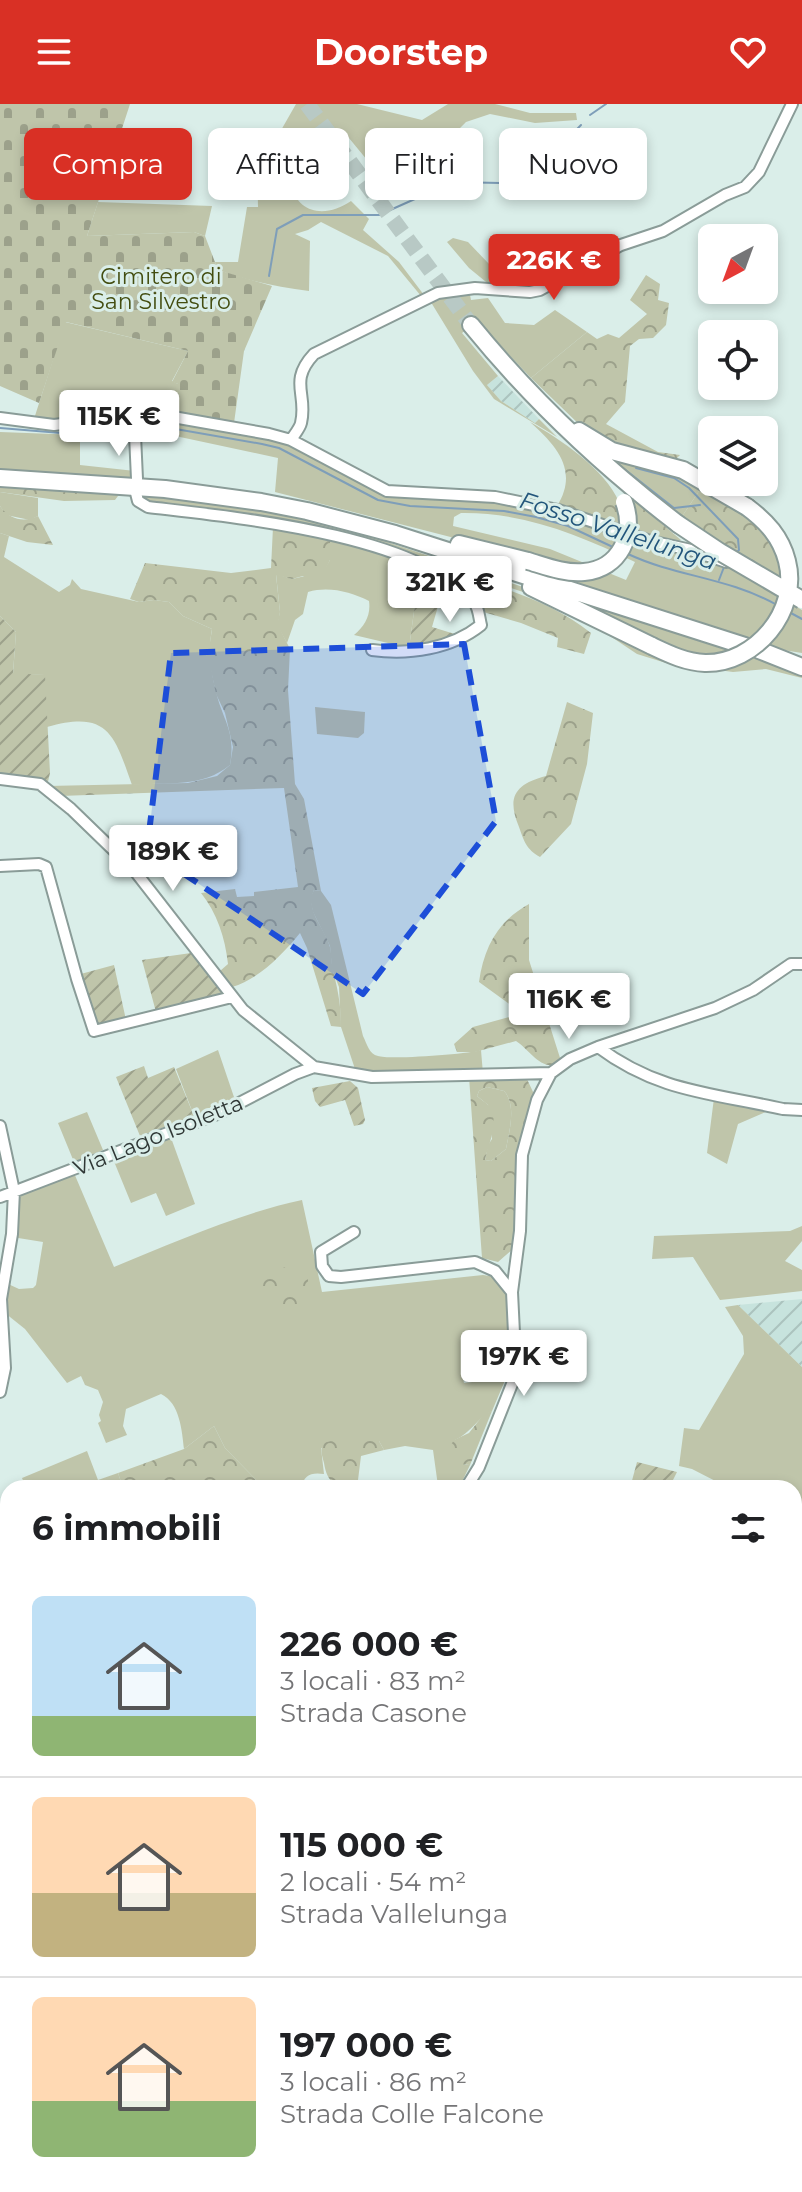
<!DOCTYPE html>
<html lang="it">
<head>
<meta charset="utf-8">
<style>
  :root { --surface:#fff; --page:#f6f6f6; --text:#202124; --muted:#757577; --line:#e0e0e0; --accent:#d93025 }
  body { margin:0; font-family:Montserrat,sans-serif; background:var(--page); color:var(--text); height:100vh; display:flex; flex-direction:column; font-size:30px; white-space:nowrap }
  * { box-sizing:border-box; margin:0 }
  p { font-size:26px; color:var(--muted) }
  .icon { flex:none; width:44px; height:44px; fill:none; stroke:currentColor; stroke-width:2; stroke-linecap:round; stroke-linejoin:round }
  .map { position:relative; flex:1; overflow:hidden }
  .panel { position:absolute; left:0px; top:1376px; width:802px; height:712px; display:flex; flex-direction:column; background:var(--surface); border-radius:24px 24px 0 0; box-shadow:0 4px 12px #0003 }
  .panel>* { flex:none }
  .banner { position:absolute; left:24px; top:24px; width:754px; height:72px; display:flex; gap:16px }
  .needle { width:52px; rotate:221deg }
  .tools { position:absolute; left:698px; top:120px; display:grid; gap:16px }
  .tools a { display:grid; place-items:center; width:80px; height:80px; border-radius:12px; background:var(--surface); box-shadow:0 4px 12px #0003; font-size:40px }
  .price { position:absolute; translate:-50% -68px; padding:0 18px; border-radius:8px; background:#fff; color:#222; font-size:26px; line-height:52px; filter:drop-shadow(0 2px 4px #0008) }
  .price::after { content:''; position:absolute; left:50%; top:48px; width:24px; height:18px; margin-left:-12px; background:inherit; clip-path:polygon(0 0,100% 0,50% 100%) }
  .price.selected { background:var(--accent); color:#fff }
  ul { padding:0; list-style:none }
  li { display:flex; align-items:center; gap:24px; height:200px; padding:0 32px }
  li+li { border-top:2px solid var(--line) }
  li span { display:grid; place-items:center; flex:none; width:224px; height:160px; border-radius:12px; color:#555 }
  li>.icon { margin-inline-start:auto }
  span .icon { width:96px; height:96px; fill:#fffc; stroke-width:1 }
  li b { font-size:34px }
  h2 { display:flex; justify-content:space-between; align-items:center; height:96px; padding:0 32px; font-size:34px }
  .tag { padding:0 28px; border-radius:12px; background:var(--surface); box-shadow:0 4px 12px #0003; font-size:28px; line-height:72px }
  .tag.selected { background:var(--accent); color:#fff }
  header { display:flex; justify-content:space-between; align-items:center; height:104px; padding:0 32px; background:var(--accent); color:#fff; font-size:36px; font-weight:700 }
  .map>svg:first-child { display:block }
  .built { fill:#c7e3dd }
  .industrial { fill:url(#industrial-furrows) }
  .grass { fill:#bfc5aa; fill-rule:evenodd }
  .forest { fill:url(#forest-crowns); fill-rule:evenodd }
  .cemetery { fill:url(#cemetery-stones) }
  .garden { fill:url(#garden-furrows) }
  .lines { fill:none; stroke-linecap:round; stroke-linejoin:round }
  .stream { stroke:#7e9eb9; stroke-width:2 }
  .highway-tunnel { stroke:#b8c9c5; stroke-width:16; stroke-dasharray:16 8; stroke-linecap:butt }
  .minor-casing { stroke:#8a9c98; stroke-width:14 }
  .major-casing { stroke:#8a9c98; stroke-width:18 }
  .highway-casing { stroke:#8a9c98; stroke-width:20 }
  .minor { stroke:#fff; stroke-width:10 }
  .major { stroke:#fff; stroke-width:14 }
  .highway { stroke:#fff; stroke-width:16 }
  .rail { stroke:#83918d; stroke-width:2; stroke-dasharray:4 8; stroke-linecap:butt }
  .highway-bridge-casing { stroke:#8a9c98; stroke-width:20; stroke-linecap:butt }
  .highway-bridge { stroke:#fff; stroke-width:16 }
  .marked { fill:#1d4ed8; fill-opacity:0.2; stroke:#1d4ed8; stroke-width:6; stroke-dasharray:16 10; stroke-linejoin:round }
  .labels { text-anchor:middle; stroke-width:6; stroke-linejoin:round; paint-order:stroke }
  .park-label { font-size:22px; fill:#434d10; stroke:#daeee9 }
  .street-label { font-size:22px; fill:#2f3735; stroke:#daeee9 }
  .water-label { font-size:24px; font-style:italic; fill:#22557b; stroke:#daeee9 }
</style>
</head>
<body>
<header><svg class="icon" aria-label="menu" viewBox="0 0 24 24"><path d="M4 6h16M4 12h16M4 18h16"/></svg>Doorstep<svg class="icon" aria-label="heart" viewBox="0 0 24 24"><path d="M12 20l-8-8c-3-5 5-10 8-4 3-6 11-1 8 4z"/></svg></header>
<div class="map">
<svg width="802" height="2088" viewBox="0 0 802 2088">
  <defs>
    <pattern id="industrial-furrows" width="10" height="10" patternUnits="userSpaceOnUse" patternTransform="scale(2)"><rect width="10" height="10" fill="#c7e3dd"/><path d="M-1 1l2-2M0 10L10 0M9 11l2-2" fill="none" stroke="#abc3be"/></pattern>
    <pattern id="forest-crowns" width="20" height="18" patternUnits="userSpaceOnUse" patternTransform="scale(2)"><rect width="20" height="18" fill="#bfc5aa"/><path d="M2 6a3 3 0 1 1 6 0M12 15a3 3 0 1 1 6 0" fill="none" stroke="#9ca18b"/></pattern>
    <pattern id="cemetery-stones" width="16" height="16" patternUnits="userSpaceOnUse" patternTransform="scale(2)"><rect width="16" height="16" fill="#bfc5aa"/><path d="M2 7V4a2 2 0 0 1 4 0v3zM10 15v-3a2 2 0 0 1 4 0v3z" fill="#9ca18b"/></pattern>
    <pattern id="garden-furrows" width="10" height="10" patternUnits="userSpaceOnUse" patternTransform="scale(2)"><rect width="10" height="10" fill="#bfc5aa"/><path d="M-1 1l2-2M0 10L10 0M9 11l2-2" fill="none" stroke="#9ca18b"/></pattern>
  </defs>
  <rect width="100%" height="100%" fill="#daeee9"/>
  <path class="built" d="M0,2066H8V2080H130L135,2088H0Z"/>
  <path class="industrial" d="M498,272L539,315L535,319L501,297L487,281Z
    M802,1195V1263L738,1201Z
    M802,1659V1793L794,1776V1660Z"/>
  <path class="grass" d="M296,0H357L422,16L448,0H495L530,9H576L577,16L535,19L490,10L466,18L453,31L441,62L427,79L397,89L386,79L344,28L335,24L328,62C311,53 298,65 291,80C298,112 328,113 351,97L369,115L363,126L399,158L424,191L421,192L388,152L321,118L308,126L295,130L310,137L309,187C277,183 248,177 218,166L215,158H238L247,103H258L257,57L264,56Z
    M98,98L212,102L205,132L194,128L87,132Z
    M453,134L468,138L511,183L491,182L469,164L447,138Z
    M469,186L471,196L488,194L505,219L534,221L555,206L587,228L531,274L477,217L462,229L498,272L487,281L501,297L535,319L539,315L557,333L494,295L473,267L429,195Z
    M65,218L188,247L172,277L178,280V308L119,306L58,316L34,315Z
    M138,314L171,316L287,338L387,389L488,395L567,411L713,453L802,506V549L783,546L696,519L539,467L529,453L275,388L278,354L138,324ZM461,409C523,408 580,431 635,458L626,476L550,445L453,422L454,413Z
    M0,328L80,331V361L135,367V377L0,369Z
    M604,350L703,381L681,414Z
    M0,388L38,394V412L30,416L6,411L0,402Z
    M139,388L207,395L346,422L366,431L529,485L559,487L802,565V574L766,565L733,568L666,559L637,550L580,512L535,492L367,436L148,398Z
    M0,429L9,432L4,453L59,488L70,481L72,475L81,485L139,498L154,496L169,498L183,512L212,525C208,545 211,568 216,588C223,617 236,627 230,661C202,684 167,678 132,681C114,630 108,606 47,623L44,571L13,570L16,528L0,512Z
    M330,435C366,443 392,446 419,471L409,544L354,531C365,522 371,511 369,497C351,488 329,482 308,488L303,510L295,516L287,539L277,521L280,508L276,470L292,475L323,468L330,456Z
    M315,603L365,608L364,629L358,634L317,630Z
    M314,786L321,787L331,801L363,932C367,940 369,950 378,952C389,956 470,950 481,946L483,970L356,968L341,923L339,883L332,865L330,842L313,808L310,794Z
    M218,946L235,996L194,1012L176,965Z
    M487,983L504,987C517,1001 509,1028 506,1045L491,1057L485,1056L488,1041L492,1035L488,1001L477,992L479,987Z
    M714,994L768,1007L738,1020L727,1060L707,1049Z
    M87,1008L103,1046L74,1058L58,1019Z
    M170,1031L195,1100L166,1112L156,1089L131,1099L113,1055Z
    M74,1069L114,1163C175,1138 237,1110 302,1096L322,1188L483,1171L496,1173L506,1186L510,1249L506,1245L502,1246L503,1260L484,1262L462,1269L464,1279L506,1274L492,1307C478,1313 471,1329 455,1336L464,1361H470L459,1384H404L438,1382L433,1346L405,1342L384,1346L379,1337L321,1344L324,1370C311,1368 304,1371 301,1384H264L225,1344L214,1322L184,1345C182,1327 180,1299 161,1290L126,1305L123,1322L127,1331L106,1339L98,1319L101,1317L99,1311L103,1298L98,1286L85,1281L81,1272L67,1279L25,1225L5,1209L6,1179L19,1185L33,1184L36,1181L43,1138L12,1133L17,1090Z
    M802,1122V1137L785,1157L802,1166V1187L720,1196L693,1153L652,1155L654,1132L790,1127Z
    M738,1201L802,1263V1579L794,1564V1384H729L692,1365L679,1362L684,1324L699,1326L744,1250L743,1232L725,1203Z
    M87,1347L98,1376L118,1369L123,1384H26L22,1374Z
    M802,1979V2088H781V2080H794V2015L797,2014L794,1987Z"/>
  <path class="forest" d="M646,171L660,180L658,196L669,199L666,221L653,234L639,235L630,242L625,298L606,320L658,348L680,351L675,356L616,344L584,325L531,274L587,228L597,235L608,230L619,234L647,210L630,196Z
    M530,318C560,335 605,365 619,398C622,406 622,415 623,423L557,402C579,367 557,342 530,318Z
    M0,379L121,388L115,396L64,397L0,388Z
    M703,381L757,417L777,445L783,477L681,414Z
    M636,398L681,436L675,439L636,428L632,399Z
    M0,402C9,415 23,419 38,412L53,441L27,438L0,429Z
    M273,423L330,435V456L320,477H310L303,472L292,475L276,471L280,508L278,521L290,545L288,586L295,680L304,695L321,787L314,786C305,806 323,822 329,840C332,848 331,858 333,866C338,887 341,901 341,923L331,922L307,844L300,829C282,851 259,875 232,883L220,867L228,860C225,833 217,809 201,789L235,785L237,793L254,792V788L298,783L284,684L60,692L47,682L188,679L217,672L230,661L233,643L225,609L216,590L208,552L212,525L183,512L169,498L154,496L139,498L130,495L145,459L231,469L271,464Z
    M436,462C489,480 547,494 591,529L584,550L557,543L558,534L521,519L480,507L430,464Z
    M567,598L593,609L587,660L571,720L540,753C526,745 524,737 519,723C506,692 516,680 546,672Z
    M529,800V856L561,957C544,971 530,946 516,937L475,948H457L454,940L473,923L513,912L515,904L479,878C484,843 498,817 529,800Z
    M469,973H526L534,990L519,1037L513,1145L498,1158L482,1154ZM487,983L504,987C517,1001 509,1028 506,1045L491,1057L485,1056C488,1040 501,1016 488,1001C484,997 480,995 477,992L479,987Z
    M288,1163L300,1166L308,1173C309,1200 295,1217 267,1202C262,1200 255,1194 253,1189C251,1184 252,1180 252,1175L271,1166Z
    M492,1307L470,1361L454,1360L449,1355L447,1347L454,1336L469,1329L484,1310Z
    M214,1322L225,1344L264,1384H123L118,1369L184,1345Z
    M347,1333L379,1337L384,1346L361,1352L357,1384C336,1384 327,1379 324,1359C322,1351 320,1347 323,1339Z"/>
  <path class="cemetery" d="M0,0H130L87,132L194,128L205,132L218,166L272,182L244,247L234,319L178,308V280L172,278L188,247L66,218L39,299L0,282Z"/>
  <path class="garden" d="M419,471L441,492L432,523L458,531L409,544Z
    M0,512L16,528L13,569L45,571L50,669L47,682L0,671Z
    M191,849L225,892L156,908L142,856Z
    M114,861L126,916L104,922L94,920L77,871Z
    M144,962L148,974L174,963L194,1012L140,1032L116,973Z
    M350,977L358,984L365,1016L363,1020L354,1022L345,996L320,1003L315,997L312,984Z
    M637,1358L677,1368L669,1384H630Z"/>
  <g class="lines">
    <path class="stream" d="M590,11L606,0
      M269,172L277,125L303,111H379L453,78L500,79L519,75L556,47L581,21
      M0,324L73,330L147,320L262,340L279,344L378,396L410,402L504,407L536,413L568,422L615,444
      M614,357L674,404L700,401
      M636,364L674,374L689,384L738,435L739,446L736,449
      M628,450C677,473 727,473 777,501
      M719,476L724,463
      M789,508L802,515"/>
    <path class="highway-tunnel" d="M307,0L471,221"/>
    <g class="minor-casing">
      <path id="minor" d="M0,314L54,321L132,311L173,313L269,330L291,336L387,387L495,393L558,406L650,437L691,446L726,458
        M135,331L137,375
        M291,336C294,331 300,324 301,319C308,290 288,278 314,250L438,189L475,184L530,188L540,186L621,141L663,127L725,91L745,83L759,68L792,0
        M136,389L138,397L148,403C231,413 420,430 474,498C479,504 479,514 481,521C451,545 409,551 372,546
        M0,675L40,680L71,705L134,766L243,906L314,963L372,973L551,969L570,955L598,943L715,904L753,886L791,860H802
        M0,762L39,760L46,763L77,875L94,927L232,893
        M598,943C658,988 712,989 783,1005L802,1006
        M0,1022L14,1087L12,1130L1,1195L5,1264L0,1288
        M0,1093L220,1009L295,970L314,963
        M354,1128L321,1148L322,1162L329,1172L341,1173L475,1158L495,1167L512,1188
        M466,1384L479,1363L516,1270L512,1188L520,1127L522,1051L537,996L551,969
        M0,1441L8,1461
        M8,1492L6,1509L8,1519
        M794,1653L802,1651
        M794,1840H802
        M0,1999H8
        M0,2062L8,2061
        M762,2088V2080"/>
    </g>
    <g class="major-casing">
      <path id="major" d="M0,1663L8,1671
        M0,1681L8,1689
        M0,1765H8
        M0,1823L8,1833
        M184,2080L189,2088"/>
    </g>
    <g class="highway-casing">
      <path id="highway" d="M471,221C532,296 601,361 678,420
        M579,327L612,347L683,366L747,403
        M0,374L165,385L261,398L307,407L395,430L745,542
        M459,440L528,457
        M531,483L652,542
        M759,546L802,563"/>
    </g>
    <use href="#minor" class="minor"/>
    <use href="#major" class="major"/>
    <use href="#highway" class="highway"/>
    <path class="rail" d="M794,1825L802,1851"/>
    <g class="highway-bridge-casing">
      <path id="highway-bridge" d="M678,420L720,448L802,496
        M528,457C545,462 565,470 584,468C620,465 636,430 624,398
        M652,542C669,550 685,558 705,559C755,560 800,507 787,457C781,433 766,417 747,403"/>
    </g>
    <use href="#highway-bridge" class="highway-bridge"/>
  </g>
  <path class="marked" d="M464,540L496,717L363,890L147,745L171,549Z"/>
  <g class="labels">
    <g class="park-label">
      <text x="161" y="180">Cimitero di<tspan x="161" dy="25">San Silvestro</tspan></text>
    </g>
    <g class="street-label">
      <text transform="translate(158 1031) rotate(-22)" y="8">Via Lago Isoletta</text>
    </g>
    <g class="water-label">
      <text transform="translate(618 427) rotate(18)" y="8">Fosso Vallelunga</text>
    </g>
  </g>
</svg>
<div class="tools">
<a><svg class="needle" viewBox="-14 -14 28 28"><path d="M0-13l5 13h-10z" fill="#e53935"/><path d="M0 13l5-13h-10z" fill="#757577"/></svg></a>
<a><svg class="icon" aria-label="locate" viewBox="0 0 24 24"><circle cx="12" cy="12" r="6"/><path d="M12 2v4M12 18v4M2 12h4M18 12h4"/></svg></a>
<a><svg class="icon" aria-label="layers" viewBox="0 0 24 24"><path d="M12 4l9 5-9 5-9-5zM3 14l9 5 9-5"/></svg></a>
</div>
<b class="price selected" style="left:554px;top:198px">226K €</b>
<b class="price" style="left:119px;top:354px">115K €</b>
<b class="price" style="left:450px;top:520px">321K €</b>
<b class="price" style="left:173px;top:789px">189K €</b>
<b class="price" style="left:569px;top:937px">116K €</b>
<b class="price" style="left:524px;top:1294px">197K €</b>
<div class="banner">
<a class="tag selected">Compra</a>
<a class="tag">Affitta</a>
<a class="tag">Filtri</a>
<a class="tag">Nuovo</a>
</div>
<section class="panel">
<h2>6 immobili<svg class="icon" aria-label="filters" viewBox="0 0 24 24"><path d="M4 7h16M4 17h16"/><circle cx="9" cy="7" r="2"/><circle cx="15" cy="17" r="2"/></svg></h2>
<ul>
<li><span style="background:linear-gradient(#bfe0f5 75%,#8fb573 0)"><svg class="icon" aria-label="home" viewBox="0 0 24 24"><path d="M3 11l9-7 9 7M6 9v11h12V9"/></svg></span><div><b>226 000 €</b><p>3 locali · 83 m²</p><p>Strada Casone</p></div></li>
<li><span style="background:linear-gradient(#ffd9b3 60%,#c2b280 0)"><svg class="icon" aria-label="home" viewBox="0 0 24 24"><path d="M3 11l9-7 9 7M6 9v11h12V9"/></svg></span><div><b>115 000 €</b><p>2 locali · 54 m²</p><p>Strada Vallelunga</p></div></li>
<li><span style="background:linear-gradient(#ffd9b3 65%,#8fb573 0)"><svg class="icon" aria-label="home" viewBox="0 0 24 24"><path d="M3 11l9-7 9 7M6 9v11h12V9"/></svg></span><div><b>197 000 €</b><p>3 locali · 86 m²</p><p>Strada Colle Falcone</p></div></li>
</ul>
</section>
</div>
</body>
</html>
